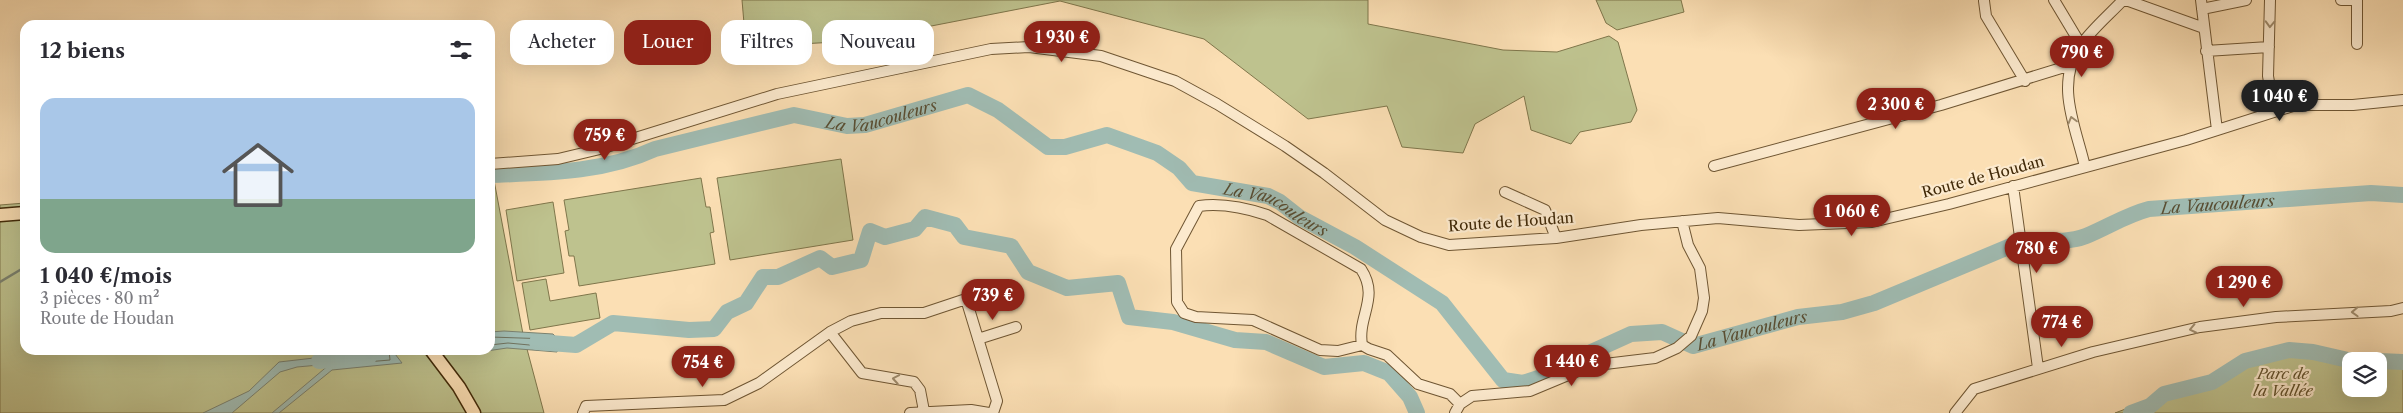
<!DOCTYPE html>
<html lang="fr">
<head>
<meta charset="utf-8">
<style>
  :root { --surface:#fff; --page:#f2f2f3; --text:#2b2b33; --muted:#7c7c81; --accent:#8f2418 }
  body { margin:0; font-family:"Libre Caslon Text",serif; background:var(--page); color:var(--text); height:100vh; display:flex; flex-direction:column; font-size:19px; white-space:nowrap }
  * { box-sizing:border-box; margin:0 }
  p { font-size:16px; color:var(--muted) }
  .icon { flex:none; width:28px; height:28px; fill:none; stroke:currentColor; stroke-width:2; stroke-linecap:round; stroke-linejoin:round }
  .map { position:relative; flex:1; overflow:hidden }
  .drawer { position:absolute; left:20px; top:20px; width:475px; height:335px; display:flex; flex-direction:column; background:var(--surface); border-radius:15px; box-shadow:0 5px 20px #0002 }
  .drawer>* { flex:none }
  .top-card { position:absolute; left:510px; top:20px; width:475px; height:45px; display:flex; gap:10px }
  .buttons { position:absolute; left:2342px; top:352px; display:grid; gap:10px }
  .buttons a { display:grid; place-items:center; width:45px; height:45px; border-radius:10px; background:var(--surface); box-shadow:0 5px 20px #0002; font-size:25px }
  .price { position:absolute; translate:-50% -42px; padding:0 11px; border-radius:18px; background:var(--accent); color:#fff; font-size:16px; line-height:32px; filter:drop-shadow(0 1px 2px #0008) }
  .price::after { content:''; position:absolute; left:50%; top:30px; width:15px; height:11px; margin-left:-8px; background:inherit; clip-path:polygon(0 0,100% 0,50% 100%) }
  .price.current { background:#222; color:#fff }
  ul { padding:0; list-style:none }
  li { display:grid; align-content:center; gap:10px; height:265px; padding:0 20px }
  li span { display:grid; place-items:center; height:155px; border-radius:15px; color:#555 }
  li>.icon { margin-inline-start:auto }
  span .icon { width:90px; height:90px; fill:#fffc; stroke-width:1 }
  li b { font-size:21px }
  h2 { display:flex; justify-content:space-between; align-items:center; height:60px; padding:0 20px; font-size:21px }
  .tag { padding:0 18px; border-radius:15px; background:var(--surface); box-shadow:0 5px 20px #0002; font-size:18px; line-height:45px }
  .tag.current { background:var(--accent); color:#fff }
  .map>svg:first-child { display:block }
  .green { fill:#bec28e; stroke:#7f764b; fill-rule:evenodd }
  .water { fill:#a0bcb3; stroke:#7a816f }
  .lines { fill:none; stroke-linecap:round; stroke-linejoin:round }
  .shore { stroke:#70725e; stroke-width:1 }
  .stream { stroke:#7a816f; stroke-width:2.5 }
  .river { stroke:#a0bcb3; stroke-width:16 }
  .minor-casing { stroke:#6f5633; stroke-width:12 }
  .major-casing { stroke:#402908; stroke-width:15 }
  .minor { stroke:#fceace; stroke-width:10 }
  .major { stroke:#fbdfb4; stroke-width:12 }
  .oneway { stroke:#9e8a6b }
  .labels { text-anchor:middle; stroke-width:4.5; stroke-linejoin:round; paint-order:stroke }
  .street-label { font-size:15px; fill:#402908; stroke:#fceace }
  .park-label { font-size:15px; font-style:italic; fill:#604f2a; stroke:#fceace }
  .water-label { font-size:16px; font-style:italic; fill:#584e33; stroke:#fceace }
</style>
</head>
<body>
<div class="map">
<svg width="2403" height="413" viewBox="0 0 2403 413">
  <rect width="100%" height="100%" fill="#fbdfb4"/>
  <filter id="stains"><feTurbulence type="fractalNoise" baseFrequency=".004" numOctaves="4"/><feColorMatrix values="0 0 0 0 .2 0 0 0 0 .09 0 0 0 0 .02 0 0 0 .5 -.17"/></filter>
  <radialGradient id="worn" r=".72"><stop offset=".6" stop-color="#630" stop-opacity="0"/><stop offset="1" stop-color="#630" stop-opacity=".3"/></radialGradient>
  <path class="green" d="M742,0H1368V24L1503,50L1557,52L1609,36L1618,42L1637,110L1631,122L1580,132L1571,144L1531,130L1524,96L1475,124L1463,153L1402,147L1387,106L1308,119L1204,39L1060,1L854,41L746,47Z
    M1596,0H1681L1684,12L1617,30L1606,23Z
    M490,159L523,334L544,413H0V205L25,203V350H490Z
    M841,159L853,240L730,260L717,178Z
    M701,178L706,207H710L714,232L710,233L715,264L579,286L574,256H569L565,231L569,230L564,200Z
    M553,202L564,273L517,281L506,210Z
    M546,279L550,301L596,293L600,318L530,330L522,283Z
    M2278,351L2403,359V413H2115ZM2351,361H2379V389H2351Z"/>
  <path class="water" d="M504,331L553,334L560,341L557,352L507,348L473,353L471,350H490V332Z
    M392,350L402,363L332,370L279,413H272L330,364L297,367L280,372L232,413H203L249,391L279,362L340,355L341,361L370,351Z"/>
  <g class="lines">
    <path class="shore" d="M490,337L550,339L554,343L551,347L508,343L490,345
      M372,350L371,355L365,359L366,362L390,360L389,350"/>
    <path class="stream" d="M0,282L25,267"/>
    <g class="river">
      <path id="s1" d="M490,175C546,173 603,173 655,149L794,115L847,126L865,125L968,95L998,110L1048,147H1065L1107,135L1157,153L1179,168L1192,183L1268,196L1280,202L1299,217L1355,247L1442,303L1503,380L1523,383L1547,375L1567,363L1631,334L1662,332L1693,346L1798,317L1842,312L1874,303L2018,243"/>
      <path id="s2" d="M2039,240C2055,241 2071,242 2086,236C2108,227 2126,215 2149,209L2371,193L2403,195"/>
      <path d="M537,342L576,345L613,323L689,330L714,329L727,312L746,303L763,277H778L820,258L832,267L861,260L870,231L885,237L915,229L925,217L955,225L964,237L1011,246L1028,272L1067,288L1118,283L1129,317L1173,322L1235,340L1266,342L1324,367L1364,363L1389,373L1410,397L1417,413"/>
      <path d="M319,361L369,357"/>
      <path d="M2379,361L2403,362"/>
      <path d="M2131,413L2150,406L2164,394L2212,382L2245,361L2289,350L2313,352L2348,360L2377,361"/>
    </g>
    <g class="minor-casing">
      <path id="minor" d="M2054,0L2081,45
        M2126,0L2204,28
        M2201,0L2217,130
        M2270,0L2268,76L2274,111
        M2341,0H2357
        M1984,1L1986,16L2025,81
        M2202,9L2246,0
        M2357,44V0
        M2206,51L2269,47
        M490,164L558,159L600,149L777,94L991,49L1029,47L1101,56L1175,81L1217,104L1285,146L1324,173L1385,220L1421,237L1449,245L1556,238L1641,225L1718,218L1799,225L1872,222L1949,204L2186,140L2296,105H2353L2403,100
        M1714,166L1941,105L2071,65
        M2085,167C2076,127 2054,84 2081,45C2092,29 2110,14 2123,0
        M2013,186L2038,368
        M1505,192L1545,210L1556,238
        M830,332L862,373L914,382L920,390L924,411
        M978,339L1016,327
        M1362,345L1338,351L1320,350L1253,320L1196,317L1184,313L1177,302L1176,249L1199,206C1221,203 1246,208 1267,215L1361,269C1380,298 1357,316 1362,345L1369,349L1387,355L1418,384L1450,394L1460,404
        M583,413L586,406L724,400L759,383L830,332L851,321L881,313H924L966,299L997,401L993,413
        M910,413L971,410L989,413
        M1455,413L1460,404L1472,396L1530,391L1578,371L1605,364L1655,358L1677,348L1691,336L1702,311L1704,298L1700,268L1688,245L1682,221
        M1955,413L1974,389L2093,352L2200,327L2276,317L2391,311L2403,308"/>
    </g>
    <g class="major-casing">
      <path id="major" d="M0,215L25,213
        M431,350L459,387L474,413"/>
    </g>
    <use href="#minor" class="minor"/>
    <use href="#major" class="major"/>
  </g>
  <defs><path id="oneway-chevron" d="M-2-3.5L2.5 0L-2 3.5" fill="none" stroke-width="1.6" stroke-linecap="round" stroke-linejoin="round" transform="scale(1.25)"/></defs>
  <g class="oneway">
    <use href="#oneway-chevron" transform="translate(2270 24) rotate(92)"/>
    <use href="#oneway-chevron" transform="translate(2072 120) rotate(-105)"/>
    <use href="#oneway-chevron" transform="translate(2355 312) rotate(178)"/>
    <use href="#oneway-chevron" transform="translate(2193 329) rotate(168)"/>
    <use href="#oneway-chevron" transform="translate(896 379) rotate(-170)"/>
  </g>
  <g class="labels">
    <g class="street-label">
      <text transform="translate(1983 177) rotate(-15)" y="5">Route de Houdan</text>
      <text transform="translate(1511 222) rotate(-4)" y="5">Route de Houdan</text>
    </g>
    <g class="park-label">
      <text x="2283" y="379">Parc de<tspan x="2283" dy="17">la Vallée</tspan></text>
    </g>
    <g class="water-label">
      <text dy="6" stroke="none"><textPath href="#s1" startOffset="401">La Vaucouleurs</textPath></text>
      <text dy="6" stroke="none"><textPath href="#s2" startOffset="185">La Vaucouleurs</textPath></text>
      <text dy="6" stroke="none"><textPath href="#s1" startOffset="836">La Vaucouleurs</textPath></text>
      <text dy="6" stroke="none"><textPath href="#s1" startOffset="1392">La Vaucouleurs</textPath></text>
    </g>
  </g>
  <rect width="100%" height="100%" filter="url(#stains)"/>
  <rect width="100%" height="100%" fill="url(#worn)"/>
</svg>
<div class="buttons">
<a><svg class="icon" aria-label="layers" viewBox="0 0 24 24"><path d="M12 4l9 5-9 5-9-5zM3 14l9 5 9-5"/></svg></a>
</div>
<b class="price" style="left:1062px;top:63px">1 930 €</b>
<b class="price" style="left:2082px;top:78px">790 €</b>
<b class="price current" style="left:2280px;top:122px">1 040 €</b>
<b class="price" style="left:1896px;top:130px">2 300 €</b>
<b class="price" style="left:605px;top:161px">759 €</b>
<b class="price" style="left:1852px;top:237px">1 060 €</b>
<b class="price" style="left:2037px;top:274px">780 €</b>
<b class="price" style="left:2244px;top:308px">1 290 €</b>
<b class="price" style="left:993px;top:321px">739 €</b>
<b class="price" style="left:2062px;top:348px">774 €</b>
<b class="price" style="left:1572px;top:387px">1 440 €</b>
<b class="price" style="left:703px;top:388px">754 €</b>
<div class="top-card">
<a class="tag">Acheter</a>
<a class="tag current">Louer</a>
<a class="tag">Filtres</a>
<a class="tag">Nouveau</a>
</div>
<section class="drawer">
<h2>12 biens<svg class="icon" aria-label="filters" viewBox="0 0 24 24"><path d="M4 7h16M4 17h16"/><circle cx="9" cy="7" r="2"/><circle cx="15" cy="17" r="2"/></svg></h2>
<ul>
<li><span style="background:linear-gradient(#a9c7e8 65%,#7fa58c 0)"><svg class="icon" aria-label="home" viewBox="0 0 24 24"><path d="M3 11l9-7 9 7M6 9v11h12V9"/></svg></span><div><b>1 040 €/mois</b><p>3 pièces · 80 m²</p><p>Route de Houdan</p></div></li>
</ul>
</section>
</div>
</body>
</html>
